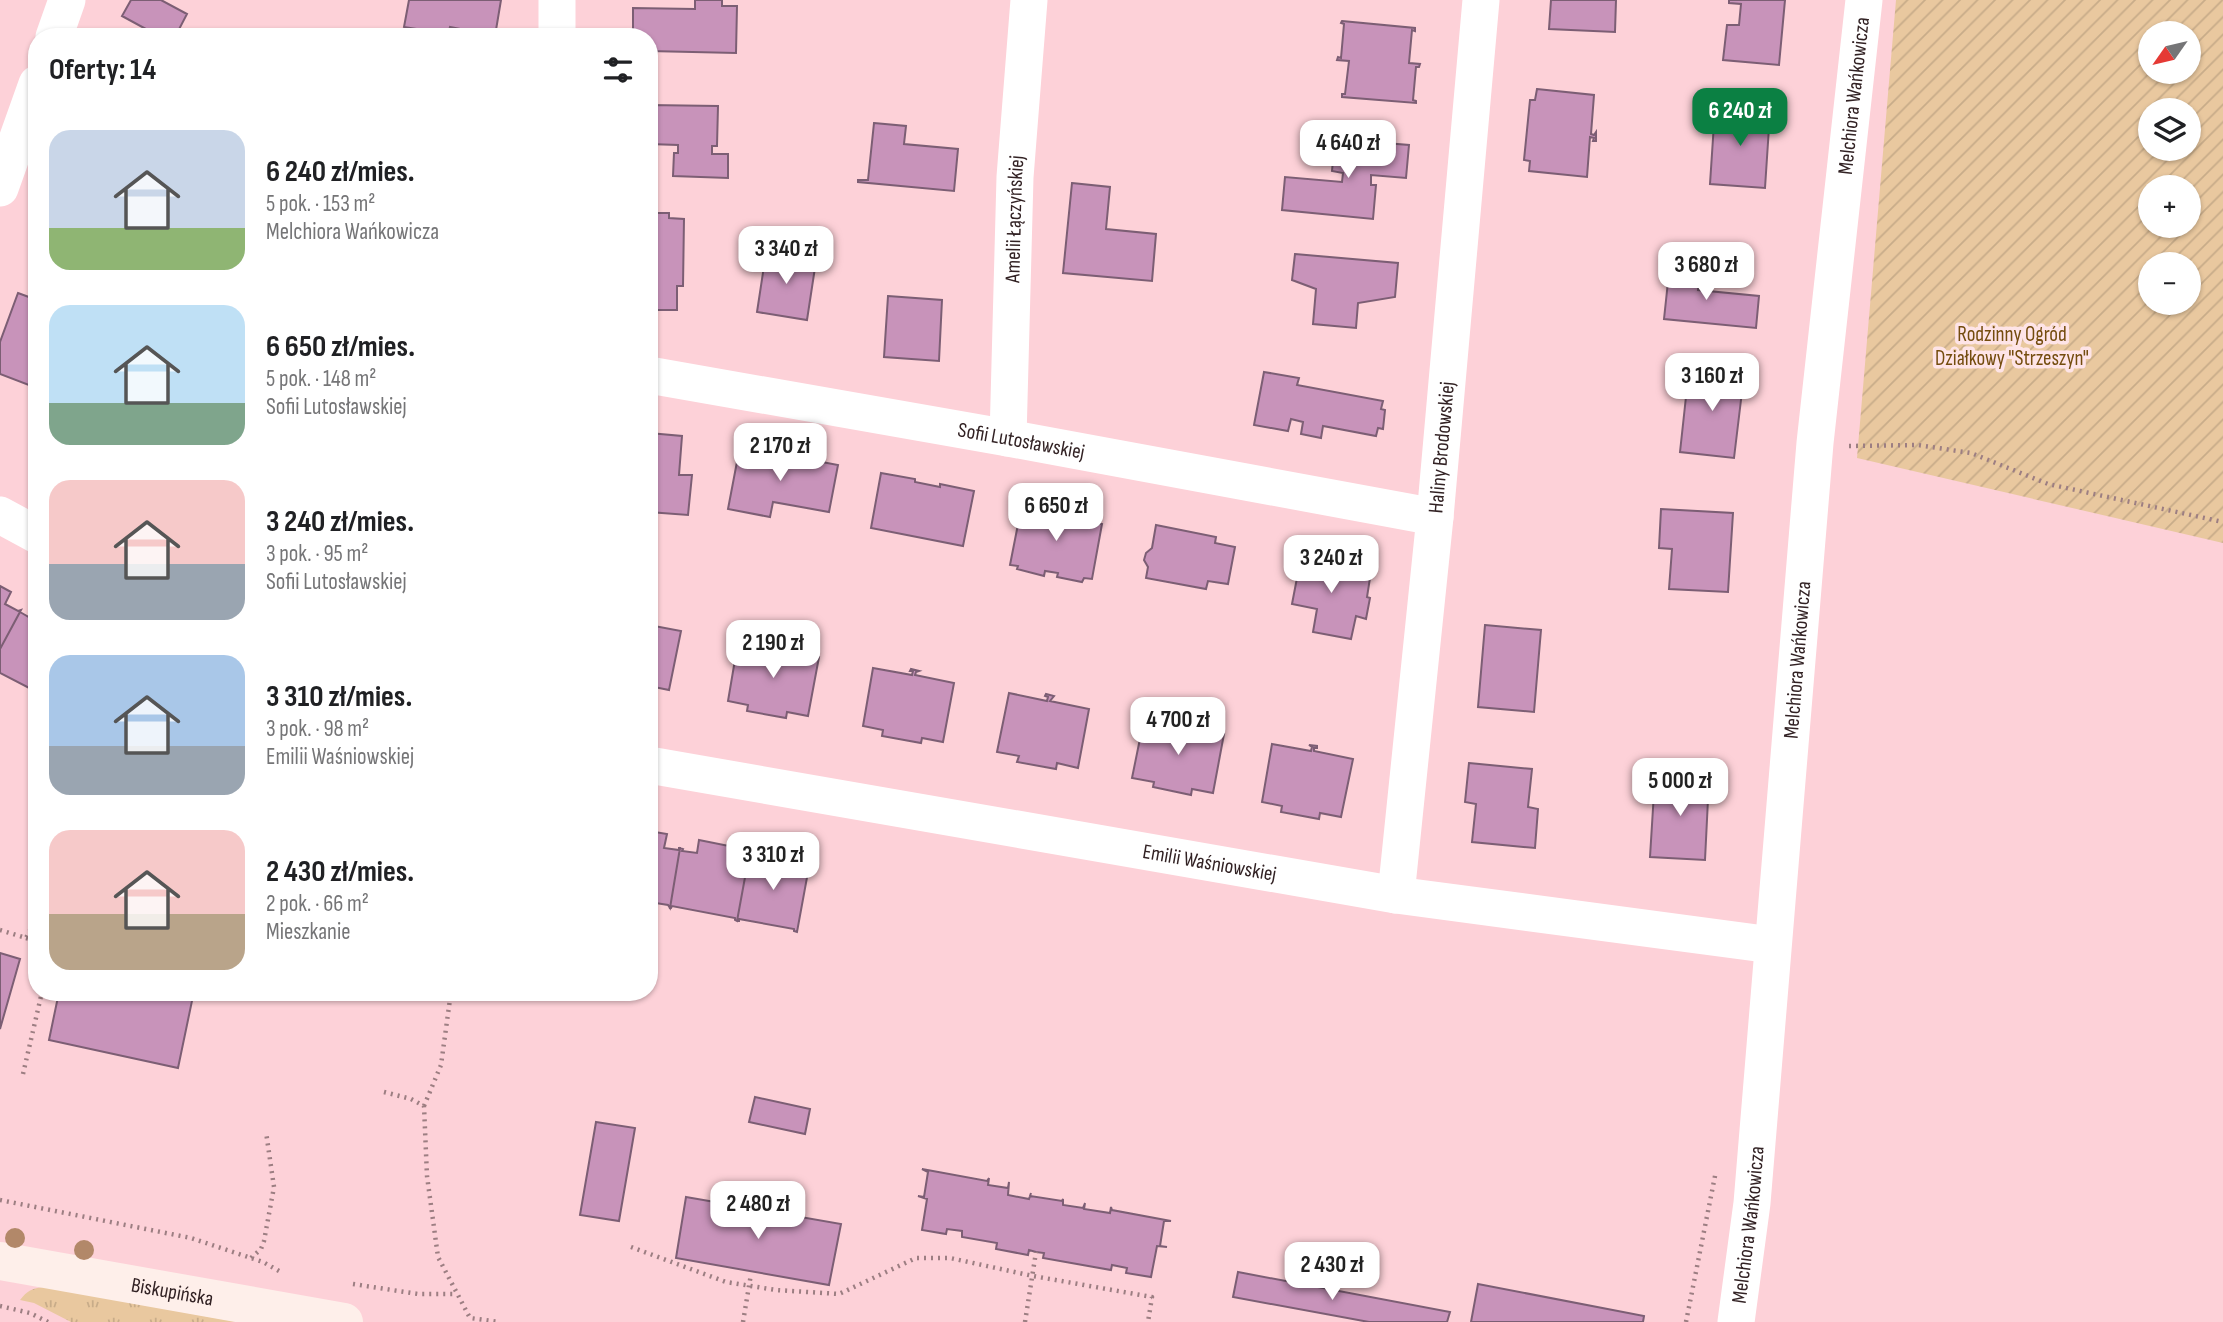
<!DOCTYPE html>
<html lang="pl">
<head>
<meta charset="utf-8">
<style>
  :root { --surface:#fff; --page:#f2f2f2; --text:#202124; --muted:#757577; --accent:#0b8043 }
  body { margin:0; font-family:"Sofia Sans Condensed",sans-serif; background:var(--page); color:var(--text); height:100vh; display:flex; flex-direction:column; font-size:26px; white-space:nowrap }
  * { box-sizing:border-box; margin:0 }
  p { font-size:23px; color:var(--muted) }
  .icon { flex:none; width:38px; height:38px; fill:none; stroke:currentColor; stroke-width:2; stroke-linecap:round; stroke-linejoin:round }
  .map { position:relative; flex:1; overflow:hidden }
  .panel { position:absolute; left:28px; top:28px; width:630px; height:973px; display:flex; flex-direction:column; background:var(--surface); border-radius:28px; box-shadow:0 2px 5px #0004 }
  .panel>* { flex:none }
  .needle { width:46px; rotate:236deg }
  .tools { position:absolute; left:2138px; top:21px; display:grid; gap:14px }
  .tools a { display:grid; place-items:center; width:63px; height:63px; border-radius:50%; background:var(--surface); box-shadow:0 2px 5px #0004; font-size:35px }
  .price { position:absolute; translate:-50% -60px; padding:0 16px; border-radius:14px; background:#fff; color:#222; font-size:23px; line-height:46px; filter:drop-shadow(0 2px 4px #0008) }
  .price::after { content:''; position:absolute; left:50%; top:42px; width:21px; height:16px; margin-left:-10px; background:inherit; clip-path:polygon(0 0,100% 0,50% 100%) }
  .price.current { background:var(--accent); color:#fff }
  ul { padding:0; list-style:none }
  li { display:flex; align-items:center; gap:21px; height:175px; padding:0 21px }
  li span { display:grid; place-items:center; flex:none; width:196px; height:140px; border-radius:21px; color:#555 }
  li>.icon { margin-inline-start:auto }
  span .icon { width:84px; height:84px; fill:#fffc; stroke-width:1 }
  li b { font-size:30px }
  h2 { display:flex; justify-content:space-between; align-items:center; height:84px; padding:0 21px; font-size:30px }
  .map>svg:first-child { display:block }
  .grass { fill:url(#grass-tufts) }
  .garden { fill:url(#garden-furrows); fill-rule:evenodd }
  .building { fill:#c893ba; stroke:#7c5e74; stroke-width:2 }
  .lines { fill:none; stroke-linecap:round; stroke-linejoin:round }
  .path { stroke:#9c7e82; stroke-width:4.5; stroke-dasharray:2 5; stroke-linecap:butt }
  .street { stroke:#fff; stroke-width:37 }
  .secondary { stroke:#feefea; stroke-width:38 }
  .tree { fill:#b28869 }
  .labels { text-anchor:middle; stroke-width:7; stroke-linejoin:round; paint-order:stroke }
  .street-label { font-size:21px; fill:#322224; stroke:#fee4e7 }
  .park-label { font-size:21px; fill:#744c0e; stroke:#fee4e7 }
</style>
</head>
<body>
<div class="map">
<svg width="2223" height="1322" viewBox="0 0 2223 1322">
  <defs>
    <pattern id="grass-tufts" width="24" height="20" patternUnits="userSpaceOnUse" patternTransform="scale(1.75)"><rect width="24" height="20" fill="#e9c89f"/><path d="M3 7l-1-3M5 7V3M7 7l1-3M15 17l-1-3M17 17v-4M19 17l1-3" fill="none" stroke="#c8ac89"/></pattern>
    <pattern id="garden-furrows" width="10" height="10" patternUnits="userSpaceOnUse" patternTransform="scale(1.75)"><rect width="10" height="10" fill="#e9c89f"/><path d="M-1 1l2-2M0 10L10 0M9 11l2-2" fill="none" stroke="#c8ac89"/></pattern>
  </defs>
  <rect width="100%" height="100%" fill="#fdd1d8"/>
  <path class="grass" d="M44,1287L238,1322H71L34,1303L20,1300C27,1291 32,1288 44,1287Z"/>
  <path class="garden" d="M1896,0H2223V543L1857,458ZM2151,33H2189V72H2151ZM2151,110H2189V149H2151ZM2151,187H2189V226H2151ZM2151,264H2189V303H2151Z"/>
  <path class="building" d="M131,0H161L187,14L175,37H143L146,29L122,16Z
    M409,0H501L495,36L450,27L448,34L404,27Z
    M695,0H722V6H737L736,53L649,51V37H633V8L695,9Z
    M1551,0H1616L1615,32L1549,29Z
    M1729,0H1785L1779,65L1723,60L1727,25H1739L1741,4L1729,3Z
    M1342,21L1415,28V31L1412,30L1409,63L1420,64L1419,67H1416L1413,100L1416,101V103L1342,97V94H1345L1349,61L1337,60L1338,57L1341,58L1344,24L1341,23Z
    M1537,89L1594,95L1591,134L1594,135L1596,132V141H1593L1594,138L1590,137L1587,177L1529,171L1530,161L1524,160L1530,100H1535Z
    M649,105L718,106L717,146H712V154H728V178L673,176L674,153H678V145L649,144Z
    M1715,108L1770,112L1765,188L1710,184Z
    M874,123L906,126L904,144L958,149L954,191L858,182V180H868Z
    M1335,139L1409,145L1406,178L1371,175V185H1376L1373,219L1282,210L1285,177L1342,182L1343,173L1332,171Z
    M1072,183L1110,187L1106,229L1156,234L1152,281L1063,273Z
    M649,213H669V218L684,219L683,286H677V310H649Z
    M766,253L816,261L807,320L757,312Z
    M1295,254L1398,263L1395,297L1358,303L1356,328L1313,324L1316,289L1292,280Z
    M1670,263L1700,267L1698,290L1759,296L1756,328L1664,319Z
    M18,293L37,300V380L34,387L0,374V342Z
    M888,296L942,300L939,361L884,357Z
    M1689,369L1744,375L1734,458L1680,452Z
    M1264,372L1299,378L1297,385L1383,401L1381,409L1385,410L1383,429L1378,428L1376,436L1323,426L1321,438L1301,434L1303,422L1291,419L1288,431L1254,425Z
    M649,433L682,436L679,475H692L688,515L649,512Z
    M740,446L797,457L796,460L810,463L811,460L838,465L829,512L773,502L770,517L728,509Z
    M881,473L915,479V482L940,487V484L974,491L963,546L871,528Z
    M1042,504L1082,512L1080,520L1102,524L1092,579L1084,578L1082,582L1057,577L1058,573L1045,571L1044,576L1017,569L1018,566L1010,565L1021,509L1041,512Z
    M1661,509L1733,513L1728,592L1669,589L1672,549L1659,548Z
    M1156,525L1216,537L1215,543L1235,547L1228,584L1208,581L1206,589L1146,578L1148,567L1144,560L1146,553L1152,548Z
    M1302,552L1342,560L1339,572L1370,578L1367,597L1370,598L1366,619L1356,616L1351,639L1313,632L1317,609L1292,604Z
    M0,586L11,592L5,604L18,611L21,610L0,649Z
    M20,612L34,620L37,614V692L0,673V649Z
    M649,625L681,631L669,690L649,686Z
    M1485,625L1541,630L1534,712L1478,707Z
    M738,642L777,649L778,646L775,643L784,645L783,647L781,646L780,650L819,657L808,716L787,712L786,718L747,711L748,705L728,701Z
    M873,668L912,675L913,671H910L911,669L919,671L916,672L915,675L954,683L943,742L922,738L921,743L882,736L883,730L863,726Z
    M1009,693L1047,701L1048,697L1045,696L1046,694L1054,696L1050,701L1089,709L1078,768L1057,763L1056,769L1017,762L1019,756L997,752Z
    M1144,719L1183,726L1181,720L1190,722L1189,724L1186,723L1185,727L1224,734L1213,793L1192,789L1191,795L1153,787L1154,782L1132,778Z
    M1272,744L1311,751L1312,747L1309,745L1317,746V748H1314V751L1353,759L1341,817L1320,813L1319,819L1281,812L1282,806L1262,802Z
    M1469,763L1532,769L1528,807L1538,809L1535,848L1472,842L1476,804L1465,802Z
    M1655,776L1709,779L1705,860L1650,857Z
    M649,831L667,834L664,848L679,850V848H680L670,908L668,905L649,902Z
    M699,840L734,847L732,860L746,863V861H748L737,921L735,920V918L672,906L671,908H670L680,848L683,849L682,851L697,853Z
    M762,852L797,859L795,872L805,874V872H808L797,932L794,931V929L739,919V921H737L748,861L750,864L759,866Z
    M0,953L20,959L0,1029Z
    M59,992H177L193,996L178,1068L49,1040Z
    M755,1097L810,1109L805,1134L749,1122Z
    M596,1122L635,1128L619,1221L580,1215Z
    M922,1169L987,1181L989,1178L988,1185L1008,1188L1009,1182L1008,1195L1029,1199L1031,1193L1030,1196L1062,1201L1063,1199V1205L1083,1208L1085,1203L1084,1209L1110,1213L1111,1207L1112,1210L1171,1221H1164L1160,1246L1167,1247L1157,1246L1151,1277L1126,1273L1127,1268L1112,1265L1111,1270L1043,1258L1044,1253L1036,1252L1029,1250L1028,1255L996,1249L997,1243L962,1237V1231L947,1229L946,1234L922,1230L927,1199L918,1196L924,1197L928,1172Z
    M686,1197L841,1224L829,1285L676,1258Z
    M1238,1272L1450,1312L1447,1322H1369L1233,1297Z
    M1478,1284L1644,1316L1643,1322H1471Z"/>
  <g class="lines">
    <path class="path" d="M1849,446L1918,445L1971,453L2048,484L2223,522
      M0,930L26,938L37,917
      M26,938L37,941
      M23,1074L42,992
      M384,1092L411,1099L424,1106L427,1176L438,1257L470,1318L499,1322
      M424,1106L441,1065L451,992
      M0,1200L191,1238L263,1262L279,1271
      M631,1247L726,1282L776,1290L839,1294L916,1258H950L1033,1276L1152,1297L1148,1322
      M251,1258L261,1249L264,1241L274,1187L266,1132
      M353,1284L418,1294H457
      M0,1306L30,1313L48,1322
      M743,1322L751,1274
      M1025,1322L1036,1252
      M1686,1322L1716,1171"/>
    <g class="street">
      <path d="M557,0V37"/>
      <path d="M54,37L67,0"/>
      <path d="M0,188L37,84"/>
      <path id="s1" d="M649,375L1008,438L1435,517"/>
      <path id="s2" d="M1008,438L1015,177L1029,0"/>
      <path d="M0,515L37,535"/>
      <path id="s3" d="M649,765L1396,895L1772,945"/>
      <path id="s4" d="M1396,895L1435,517L1481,0"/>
      <path id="s5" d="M1736,1322L1752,1203L1815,443L1864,0"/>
    </g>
    <path class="secondary" id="s6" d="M0,1261L344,1322"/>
  </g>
  <g class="tree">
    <circle cx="15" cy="1238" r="10"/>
    <circle cx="84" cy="1250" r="10"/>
  </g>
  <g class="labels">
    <g class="street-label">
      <text dy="7" stroke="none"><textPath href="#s5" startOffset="1232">Melchiora Wańkowicza</textPath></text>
      <text dy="7" stroke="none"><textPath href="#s2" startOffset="219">Amelii Łączyńskiej</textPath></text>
      <text dy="7" stroke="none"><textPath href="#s1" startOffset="378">Sofii Lutosławskiej</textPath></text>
      <text dy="7" stroke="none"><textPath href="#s4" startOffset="450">Haliny Brodowskiej</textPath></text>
      <text dy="7" stroke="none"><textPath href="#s5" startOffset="665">Melchiora Wańkowicza</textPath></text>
      <text dy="7" stroke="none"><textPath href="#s3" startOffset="569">Emilii Waśniowskiej</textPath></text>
      <text dy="7" stroke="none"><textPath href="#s5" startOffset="98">Melchiora Wańkowicza</textPath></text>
      <text dy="7" stroke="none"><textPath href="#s6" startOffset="175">Biskupińska</textPath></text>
    </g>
    <g class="park-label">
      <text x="2012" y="341">Rodzinny Ogród<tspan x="2012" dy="24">Działkowy "Strzeszyn"</tspan></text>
    </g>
  </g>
</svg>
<div class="tools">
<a><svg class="needle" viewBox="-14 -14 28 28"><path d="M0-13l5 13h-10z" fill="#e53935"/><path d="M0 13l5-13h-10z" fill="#757577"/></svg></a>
<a><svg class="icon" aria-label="layers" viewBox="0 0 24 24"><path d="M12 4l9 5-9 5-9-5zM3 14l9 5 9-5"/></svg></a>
<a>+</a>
<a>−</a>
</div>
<b class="price current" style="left:1740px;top:148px">6 240 zł</b>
<b class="price" style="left:1348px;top:180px">4 640 zł</b>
<b class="price" style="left:786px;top:286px">3 340 zł</b>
<b class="price" style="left:1706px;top:302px">3 680 zł</b>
<b class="price" style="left:1712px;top:413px">3 160 zł</b>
<b class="price" style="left:780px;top:483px">2 170 zł</b>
<b class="price" style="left:1056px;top:543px">6 650 zł</b>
<b class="price" style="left:1331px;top:595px">3 240 zł</b>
<b class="price" style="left:773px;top:680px">2 190 zł</b>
<b class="price" style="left:1178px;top:757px">4 700 zł</b>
<b class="price" style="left:1680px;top:818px">5 000 zł</b>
<b class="price" style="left:773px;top:892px">3 310 zł</b>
<b class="price" style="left:758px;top:1241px">2 480 zł</b>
<b class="price" style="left:1332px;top:1302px">2 430 zł</b>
<section class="panel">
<h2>Oferty: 14<svg class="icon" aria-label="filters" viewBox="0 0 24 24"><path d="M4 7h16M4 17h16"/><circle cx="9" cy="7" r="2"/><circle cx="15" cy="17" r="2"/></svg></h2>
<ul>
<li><span style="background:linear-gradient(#c9d6e8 70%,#8fb573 0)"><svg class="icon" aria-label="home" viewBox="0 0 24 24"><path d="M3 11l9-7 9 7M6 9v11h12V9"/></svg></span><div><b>6 240 zł/mies.</b><p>5 pok. · 153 m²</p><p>Melchiora Wańkowicza</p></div></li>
<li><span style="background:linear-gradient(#bfe0f5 70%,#7fa58c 0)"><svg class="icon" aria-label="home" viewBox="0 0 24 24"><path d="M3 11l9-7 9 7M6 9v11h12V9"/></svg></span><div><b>6 650 zł/mies.</b><p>5 pok. · 148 m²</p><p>Sofii Lutosławskiej</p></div></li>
<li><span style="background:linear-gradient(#f6c9c9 60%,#9aa5b1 0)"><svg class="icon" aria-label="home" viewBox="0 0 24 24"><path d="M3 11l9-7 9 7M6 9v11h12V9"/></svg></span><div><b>3 240 zł/mies.</b><p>3 pok. · 95 m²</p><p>Sofii Lutosławskiej</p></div></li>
<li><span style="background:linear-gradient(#a9c7e8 65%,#9aa5b1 0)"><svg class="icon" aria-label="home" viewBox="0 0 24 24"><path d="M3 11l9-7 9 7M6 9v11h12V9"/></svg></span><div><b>3 310 zł/mies.</b><p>3 pok. · 98 m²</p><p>Emilii Waśniowskiej</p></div></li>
<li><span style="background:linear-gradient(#f6c9c9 60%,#b9a48a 0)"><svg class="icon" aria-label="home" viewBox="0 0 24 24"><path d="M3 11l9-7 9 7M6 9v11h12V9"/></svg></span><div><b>2 430 zł/mies.</b><p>2 pok. · 66 m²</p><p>Mieszkanie</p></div></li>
</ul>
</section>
</div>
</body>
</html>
